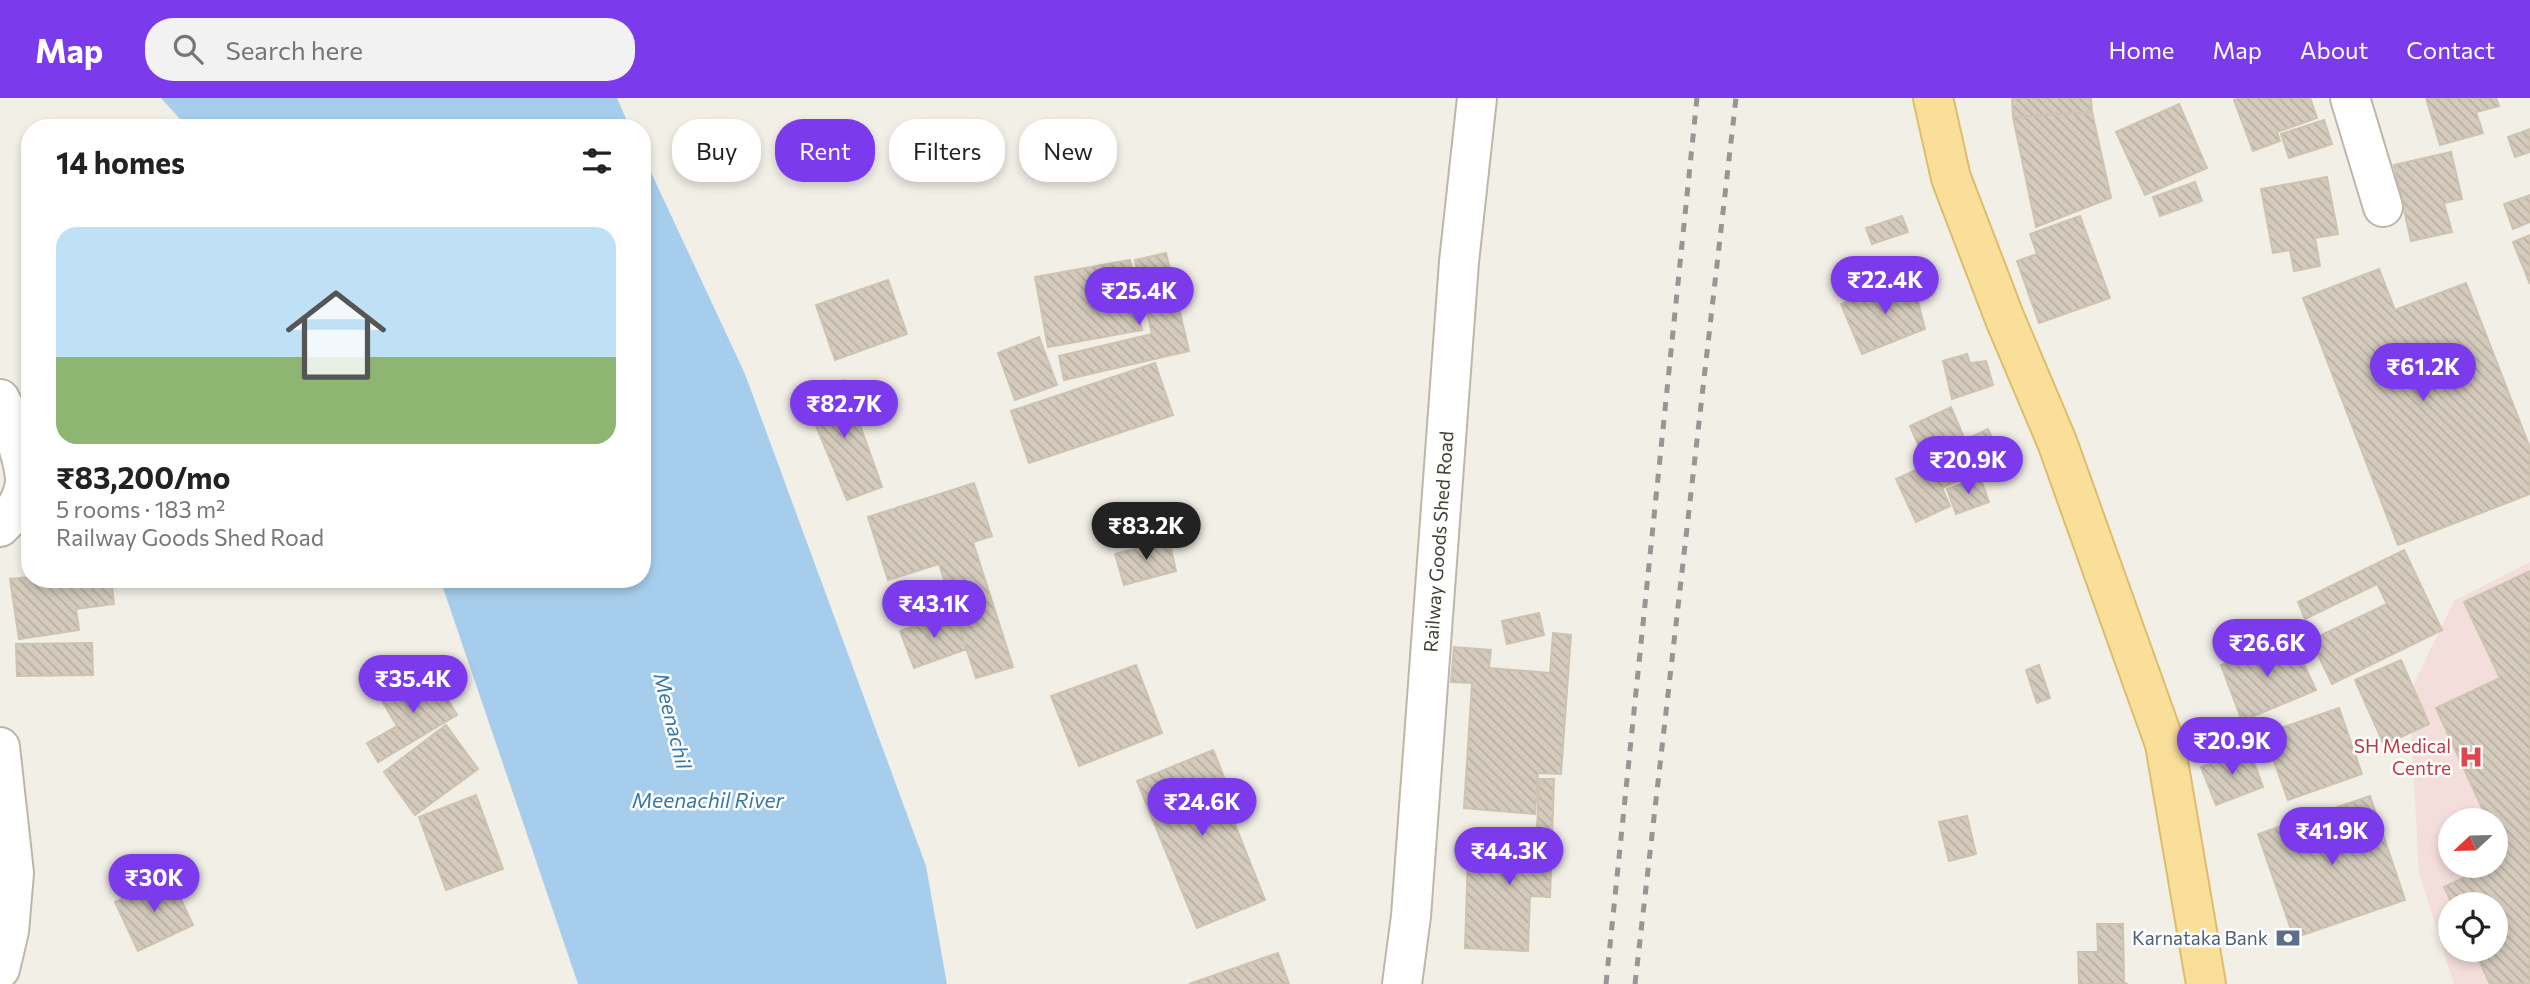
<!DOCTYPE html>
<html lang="en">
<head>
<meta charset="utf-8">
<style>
  :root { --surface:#fff; --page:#f2f2f2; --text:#222; --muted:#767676; --line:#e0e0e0; --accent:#7c3aed }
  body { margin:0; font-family:Commissioner,sans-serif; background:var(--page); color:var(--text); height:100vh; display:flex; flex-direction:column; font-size:26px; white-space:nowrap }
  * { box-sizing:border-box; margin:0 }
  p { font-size:23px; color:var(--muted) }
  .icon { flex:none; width:38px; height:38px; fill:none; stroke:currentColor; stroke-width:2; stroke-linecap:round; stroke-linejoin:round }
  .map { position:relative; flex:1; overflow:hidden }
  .side { position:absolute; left:21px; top:21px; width:630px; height:469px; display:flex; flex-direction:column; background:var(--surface); border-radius:28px; box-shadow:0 4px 10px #0003 }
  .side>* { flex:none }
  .guide { position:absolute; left:672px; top:21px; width:665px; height:63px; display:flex; gap:14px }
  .needle { width:46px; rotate:248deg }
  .tools { position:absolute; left:2438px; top:710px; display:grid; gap:14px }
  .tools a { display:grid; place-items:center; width:70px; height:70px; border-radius:50%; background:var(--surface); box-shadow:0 4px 10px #0003; font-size:35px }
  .price { position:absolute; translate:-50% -60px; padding:0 16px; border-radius:24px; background:var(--accent); color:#fff; font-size:23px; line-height:46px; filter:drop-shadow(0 2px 4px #0008) }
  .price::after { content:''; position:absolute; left:50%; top:42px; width:21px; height:16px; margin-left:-10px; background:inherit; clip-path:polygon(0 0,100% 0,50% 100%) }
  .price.selected { background:#222; color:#fff }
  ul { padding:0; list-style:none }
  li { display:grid; align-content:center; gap:14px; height:371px; padding:0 35px }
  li+li { border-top:2px solid var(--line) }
  li span { display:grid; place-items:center; height:217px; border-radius:21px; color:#555 }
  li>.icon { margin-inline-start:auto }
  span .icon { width:126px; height:126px; fill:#fffc; stroke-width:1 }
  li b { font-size:30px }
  h2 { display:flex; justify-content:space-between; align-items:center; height:84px; padding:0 35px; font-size:30px }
  .pill { padding:0 24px; border-radius:28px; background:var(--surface); box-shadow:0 4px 10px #0003; font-size:24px; line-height:63px }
  .pill.selected { background:var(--accent); color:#fff }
  header { display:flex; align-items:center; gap:42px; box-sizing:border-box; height:98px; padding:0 35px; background:var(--accent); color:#fff }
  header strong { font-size:33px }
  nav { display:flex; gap:38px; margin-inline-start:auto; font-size:24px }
  .search { width:490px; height:63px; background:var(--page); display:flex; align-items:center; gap:18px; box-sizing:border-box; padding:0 24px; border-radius:28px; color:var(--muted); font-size:26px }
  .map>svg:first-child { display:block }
  .medical { fill:#f3dedb; fill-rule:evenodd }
  .water { fill:#a6ceec }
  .building { fill:url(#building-back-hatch); stroke:#cec3b0; stroke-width:2 }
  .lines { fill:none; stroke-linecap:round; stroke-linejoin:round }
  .minor-casing { stroke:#bdb7aa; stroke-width:42 }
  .major-casing { stroke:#ddbd6a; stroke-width:42 }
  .minor { stroke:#fff; stroke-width:38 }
  .major { stroke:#f9df99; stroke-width:38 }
  .rail { stroke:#969696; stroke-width:5; stroke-dasharray:9 9; stroke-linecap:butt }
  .labels { text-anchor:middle; stroke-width:5; stroke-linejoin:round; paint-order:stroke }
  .street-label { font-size:19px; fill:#454036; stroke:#fff }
  .health-label { font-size:19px; fill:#be3a42; stroke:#fff; text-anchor:end }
  .service-label { font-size:19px; fill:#4e5e75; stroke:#fff; text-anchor:end }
  .water-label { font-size:21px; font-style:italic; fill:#3578ab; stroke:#fff }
</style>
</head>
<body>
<header>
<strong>Map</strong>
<div class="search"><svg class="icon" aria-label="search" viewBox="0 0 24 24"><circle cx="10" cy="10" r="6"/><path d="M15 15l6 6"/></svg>Search here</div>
<nav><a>Home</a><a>Map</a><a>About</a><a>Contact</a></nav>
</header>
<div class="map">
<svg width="2530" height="886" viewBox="0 0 2530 886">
  <defs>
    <pattern id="building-back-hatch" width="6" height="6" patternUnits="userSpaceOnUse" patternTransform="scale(1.75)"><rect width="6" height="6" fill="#d4cbbd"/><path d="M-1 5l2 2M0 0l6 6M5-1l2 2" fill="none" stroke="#b7afa3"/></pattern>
  </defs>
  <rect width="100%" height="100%" fill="#f2efe7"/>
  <path class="medical" d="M2530,464V886H2454L2419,775L2409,596L2454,503ZM2450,723H2496V768H2450ZM2450,807H2496V852H2450Z"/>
  <path class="water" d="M161,0H617L630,30H188Z
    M642,55L745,276L926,768L947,886H578L440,481H642Z"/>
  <path class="building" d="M2012,0H2091L2092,14L2013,19Z
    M2239,0H2310L2317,20L2277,34L2280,43L2253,53L2234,2Z
    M2426,0H2496L2499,8L2476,14L2483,35L2440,47Z
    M2179,6L2207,70L2145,97L2116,34Z
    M2092,14L2111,100L2036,129L2013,19Z
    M2324,22L2332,46L2289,60L2281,36Z
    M2530,31V54L2515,59L2508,39Z
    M2451,54L2462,101L2444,105L2452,134L2411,143L2394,67Z
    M2327,79L2338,136L2315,140L2320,168L2294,173L2290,152L2273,155L2261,91Z
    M2195,84L2202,103L2160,118L2153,99Z
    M2530,97V124L2513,131L2504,106Z
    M1902,118L1908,134L1872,146L1866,130Z
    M2080,118L2110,200L2039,225L2017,163L2037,156L2030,136Z
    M2530,137V186L2513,144Z
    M1166,155L1189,253L1064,282L1059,258L1152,236L1135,162Z
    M1130,162L1142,232L1048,249L1035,179Z
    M2379,171L2395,212L2466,185L2530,350V396L2398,447L2303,200Z
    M1912,181L1925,231L1862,256L1841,206Z
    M888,182L907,236L835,262L816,207Z
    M1039,239L1057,287L1015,302L998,255Z
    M1967,256L1970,265L1986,263L1993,287L1952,301L1943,263Z
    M1155,265L1173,317L1029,365L1011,313Z
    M844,282L882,389L847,402L804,299Z
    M1951,309L1965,342L1988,331L2002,362L1942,390L1950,408L1916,424L1896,381L1927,367L1910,328Z
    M1980,379L1989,404L1956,416L1947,391Z
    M974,385L992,438L973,444L1013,569L976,580L939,466L888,482L868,419Z
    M1169,442L1176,473L1124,487L1115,456Z
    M2404,452L2442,532L2332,586L2311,542L2387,506L2377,486L2305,521L2298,504Z
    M2530,473V886H2490L2474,852H2496V807H2453L2444,789L2488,768H2496V765L2506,760L2496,738V723H2488L2436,610L2500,580L2464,504Z
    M30,479V481H111L114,506L76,511L79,532L19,541L10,481Z
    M953,514L967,551L914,570L900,533Z
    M1539,515L1544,537L1507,546L1502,523Z
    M1553,535L1571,537L1561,676L1538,675L1535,716L1464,710L1472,585L1451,584L1454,549L1491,552L1489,570L1550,575Z
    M2291,539L2316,592L2242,623L2221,567Z
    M92,545L93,577L17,578L16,546Z
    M2401,562L2429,626L2384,647L2355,582Z
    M1136,567L1162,635L1079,668L1051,598Z
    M2039,567L2050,600L2037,605L2026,572Z
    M431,574L457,617L378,664L367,645L397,628L382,603Z
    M2339,610L2362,676L2288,702L2264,636Z
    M446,627L478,671L415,717L384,674Z
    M2249,651L2263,689L2216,707L2201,669Z
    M1213,652L1241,721L1234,724L1265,802L1197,830L1137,683Z
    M1539,681H1554L1550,799L1530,798L1528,853L1465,850L1468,756L1536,759Z
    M476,697L503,771L446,792L419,719Z
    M2370,698L2405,802L2294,840L2258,736Z
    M1967,718L1976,756L1949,763L1939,724Z
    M170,778L193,827L138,853L115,804Z
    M2097,826H2123L2124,884L2127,886H2079L2078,854H2098Z
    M1278,855L1289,886H1189Z"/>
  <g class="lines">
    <g class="minor-casing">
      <g id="minor">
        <path d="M2350,0L2383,109"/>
        <path d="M0,301C9,318 24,362 25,381C25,399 12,418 0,429"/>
        <path d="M0,649L14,775L9,833L0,871"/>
        <path id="s1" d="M1402,886L1411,818L1459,164L1477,0"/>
      </g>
    </g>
    <g class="major-casing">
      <path id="major" d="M1933,0L1951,80L2005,221L2057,344L2165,646L2206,886"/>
    </g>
    <use href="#minor" class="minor"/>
    <use href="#major" class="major"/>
    <path class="rail" d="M1606,886L1697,0
      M1635,886L1736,0"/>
  </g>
  <defs>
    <g id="hospital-bare" transform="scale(1.89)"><path d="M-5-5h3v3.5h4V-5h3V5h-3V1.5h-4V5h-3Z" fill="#e0444e" stroke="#fff" stroke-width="2.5" paint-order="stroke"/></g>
    <g id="bank-bare" transform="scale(1.89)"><path d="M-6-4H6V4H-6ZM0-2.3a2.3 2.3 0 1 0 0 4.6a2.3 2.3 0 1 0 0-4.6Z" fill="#5c6f8a" stroke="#fff" stroke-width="2.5" paint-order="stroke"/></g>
  </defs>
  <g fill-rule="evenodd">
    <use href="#hospital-bare" x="2471" y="659"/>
    <use href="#bank-bare" x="2288" y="840"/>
  </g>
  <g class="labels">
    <g class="street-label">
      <text dy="7" stroke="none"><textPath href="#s1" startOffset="444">Railway Goods Shed Road</textPath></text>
    </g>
    <g class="health-label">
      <text x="2451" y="655">SH Medical<tspan x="2451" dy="22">Centre</tspan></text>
    </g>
    <g class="service-label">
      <text x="2268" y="847">Karnataka Bank</text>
    </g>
    <g class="water-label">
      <text transform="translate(672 623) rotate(76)" y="7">Meenachil</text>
      <text x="708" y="710">Meenachil River</text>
    </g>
  </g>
</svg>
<div class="tools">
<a><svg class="needle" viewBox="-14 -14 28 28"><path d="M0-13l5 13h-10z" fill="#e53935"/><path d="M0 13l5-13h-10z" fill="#767676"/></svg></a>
<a><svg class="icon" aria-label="locate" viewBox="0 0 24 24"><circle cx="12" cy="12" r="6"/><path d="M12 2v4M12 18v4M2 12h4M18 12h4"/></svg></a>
</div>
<b class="price" style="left:1885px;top:218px">₹22.4K</b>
<b class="price" style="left:1139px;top:229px">₹25.4K</b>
<b class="price" style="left:2423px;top:305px">₹61.2K</b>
<b class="price" style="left:844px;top:342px">₹82.7K</b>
<b class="price" style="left:1968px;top:398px">₹20.9K</b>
<b class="price selected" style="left:1146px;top:464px">₹83.2K</b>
<b class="price" style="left:934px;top:542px">₹43.1K</b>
<b class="price" style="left:2267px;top:581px">₹26.6K</b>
<b class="price" style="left:413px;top:617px">₹35.4K</b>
<b class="price" style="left:2232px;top:679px">₹20.9K</b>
<b class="price" style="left:1202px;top:740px">₹24.6K</b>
<b class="price" style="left:2332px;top:769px">₹41.9K</b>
<b class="price" style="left:1509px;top:789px">₹44.3K</b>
<b class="price" style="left:154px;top:816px">₹30K</b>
<div class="guide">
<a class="pill">Buy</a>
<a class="pill selected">Rent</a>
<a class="pill">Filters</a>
<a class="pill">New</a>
</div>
<section class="side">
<h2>14 homes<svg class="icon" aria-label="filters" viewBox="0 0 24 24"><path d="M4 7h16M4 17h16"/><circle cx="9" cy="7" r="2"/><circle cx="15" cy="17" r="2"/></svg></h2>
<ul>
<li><span style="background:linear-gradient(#bfe0f5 60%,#8fb573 0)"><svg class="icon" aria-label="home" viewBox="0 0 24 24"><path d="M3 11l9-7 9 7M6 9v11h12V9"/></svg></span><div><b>₹83,200/mo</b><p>5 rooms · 183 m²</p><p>Railway Goods Shed Road</p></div></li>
</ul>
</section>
</div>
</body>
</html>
